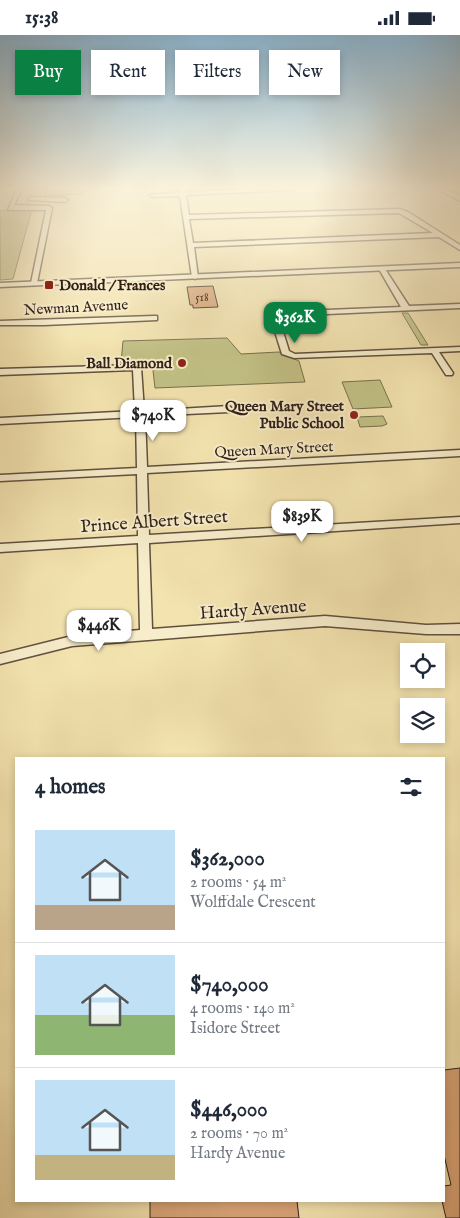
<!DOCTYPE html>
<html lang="en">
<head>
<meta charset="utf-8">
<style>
  :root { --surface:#fff; --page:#f6f6f7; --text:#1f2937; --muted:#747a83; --line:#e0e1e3; --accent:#0b8043 }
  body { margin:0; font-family:"IM FELL English",serif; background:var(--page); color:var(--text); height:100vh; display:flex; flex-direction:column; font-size:19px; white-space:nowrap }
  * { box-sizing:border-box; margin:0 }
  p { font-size:16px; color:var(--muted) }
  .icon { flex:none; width:28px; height:28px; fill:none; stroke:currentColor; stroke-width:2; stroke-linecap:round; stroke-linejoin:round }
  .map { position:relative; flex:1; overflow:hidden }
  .side { position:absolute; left:15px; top:722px; width:430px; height:445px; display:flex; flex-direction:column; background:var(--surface); border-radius:0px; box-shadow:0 2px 8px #0003 }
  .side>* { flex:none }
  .top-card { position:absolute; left:15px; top:15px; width:430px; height:45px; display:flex; gap:10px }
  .tools { position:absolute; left:400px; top:608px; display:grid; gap:10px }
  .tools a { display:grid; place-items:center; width:45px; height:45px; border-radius:0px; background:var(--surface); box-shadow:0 2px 8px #0003; font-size:25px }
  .price { position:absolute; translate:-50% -42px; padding:0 11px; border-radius:10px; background:#fff; color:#222; font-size:16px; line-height:32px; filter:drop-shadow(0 1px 2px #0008) }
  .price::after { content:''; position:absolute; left:50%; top:30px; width:15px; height:11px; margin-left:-8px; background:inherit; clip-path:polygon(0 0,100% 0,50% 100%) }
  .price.current { background:var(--accent); color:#fff }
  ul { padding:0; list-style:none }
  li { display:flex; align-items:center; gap:15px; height:125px; padding:0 20px }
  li+li { border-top:1px solid var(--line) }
  li span { display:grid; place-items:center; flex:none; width:140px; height:100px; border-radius:0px; color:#555 }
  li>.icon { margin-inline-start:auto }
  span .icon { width:60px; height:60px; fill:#fffc; stroke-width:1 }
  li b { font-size:21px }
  h2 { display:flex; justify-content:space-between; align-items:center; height:60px; padding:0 20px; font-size:21px }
  .tag { padding:0 18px; border-radius:0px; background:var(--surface); box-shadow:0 2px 8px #0003; font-size:18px; line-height:45px }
  .tag.current { background:var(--accent); color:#fff }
  .status { display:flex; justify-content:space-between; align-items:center; height:35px; padding:0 25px; background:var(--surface); direction:ltr }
  .status svg { height:14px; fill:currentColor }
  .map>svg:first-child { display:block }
  .green { fill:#c2c186; stroke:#78704f }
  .building { fill:#d8a476; stroke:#2f1f18 }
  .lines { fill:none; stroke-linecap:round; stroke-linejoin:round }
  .minor-casing { stroke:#60503e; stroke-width:3 }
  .tertiary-casing { stroke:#60503e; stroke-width:3 }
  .secondary-casing { stroke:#2f1f18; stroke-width:2 }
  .minor { fill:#f7edcb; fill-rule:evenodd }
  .tertiary { fill:#f7edcb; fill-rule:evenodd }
  .secondary { fill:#f7edcb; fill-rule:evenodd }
  .poi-dot { fill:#8f2418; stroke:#f7edcb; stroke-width:2 }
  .labels { text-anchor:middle; stroke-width:4; stroke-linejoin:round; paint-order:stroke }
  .far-number-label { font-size:12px; fill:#594030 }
  .far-poi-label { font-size:15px; font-weight:bold; fill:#2f1f18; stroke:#f7edcb; text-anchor:end }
  .far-street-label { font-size:15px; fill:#2f1f18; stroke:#f7edcb }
  .street-label { font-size:18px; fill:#2f1f18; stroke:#f7edcb }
</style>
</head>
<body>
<div class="status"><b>15:38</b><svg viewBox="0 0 49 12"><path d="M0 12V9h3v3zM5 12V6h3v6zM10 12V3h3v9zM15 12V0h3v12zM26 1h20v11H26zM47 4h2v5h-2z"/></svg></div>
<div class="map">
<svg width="460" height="1183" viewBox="0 0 460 1183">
  <rect width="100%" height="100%" fill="#f3e3af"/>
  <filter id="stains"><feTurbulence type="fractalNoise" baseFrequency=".004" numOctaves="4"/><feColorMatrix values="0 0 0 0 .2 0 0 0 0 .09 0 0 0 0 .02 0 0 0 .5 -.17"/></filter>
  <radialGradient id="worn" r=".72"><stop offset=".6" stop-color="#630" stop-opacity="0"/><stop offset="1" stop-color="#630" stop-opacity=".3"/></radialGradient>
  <path class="green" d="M47,153H84L83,159L45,161Z
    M32,174L13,244L0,245V176Z
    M402,278H408L428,310H421Z
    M227,303L241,319L279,317L299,326L305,347L155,353L152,327L121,328L123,306Z
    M380,345L392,372L353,374L342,347Z
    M383,381L387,389L382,391L360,392L357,382Z"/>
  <path class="building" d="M213,251L218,272L193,273V270H190L187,252Z
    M460,1033V1183H446L442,1166L444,1151L451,1150L444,1120V1035Z
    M150,1166H297L299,1183H150Z"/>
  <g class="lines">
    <g class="minor-casing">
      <path id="minor" d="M17,153H22L14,170L49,171L52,173L37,248L34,250L31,248L46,175H8Z
        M180,153H184L185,157L290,153L293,155L186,160L189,180L399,174L408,177L460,210V215L439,202L194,212L198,242L195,244L192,242L180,161L152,162L149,160L180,157ZM399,178L433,198L193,208L189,184Z
        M30,162L65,163L68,165L65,167L28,165Z
        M382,232L385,234L409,271L460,269V273L283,281L280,287L289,316L295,319L460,312V316L439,317L453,338L452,340H446L432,318L294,323L282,319L272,287L277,277L401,272L379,234Z
        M154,281H157V285L44,290H0V286Z
        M137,330L141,332L144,376L229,371L233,374L229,377L145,381L147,432L460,415V421L147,438L149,500L460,482V488L149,508L152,594L325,581L426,590L460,589V599H426L325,591L72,611L0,629V619L72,601L140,595L138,508L0,517V509L138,501L137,439L0,446V440L137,433L136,382L0,389V383L135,376L133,335L0,340V334Z"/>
    </g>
    <g class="tertiary-casing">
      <path id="tertiary" d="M460,228V232L0,252V248Z"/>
    </g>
    <g class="secondary-casing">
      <path id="secondary" d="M435,153H444L460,161V166Z"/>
    </g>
    <use href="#minor" class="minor"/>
    <use href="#tertiary" class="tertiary"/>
    <use href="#secondary" class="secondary"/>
  </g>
  <linearGradient id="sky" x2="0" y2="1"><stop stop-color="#8bb7d4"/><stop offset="0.48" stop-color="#faf2db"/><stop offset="1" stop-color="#faf2db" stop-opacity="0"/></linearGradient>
  <rect width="460" height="318" fill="url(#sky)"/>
  <g class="poi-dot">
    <rect x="44" y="245" width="10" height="10" rx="2.5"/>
    <circle cx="182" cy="328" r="5"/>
    <circle cx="354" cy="380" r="5"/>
  </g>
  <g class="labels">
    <g class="far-number-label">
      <text x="202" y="266">518</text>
    </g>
    <g class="far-poi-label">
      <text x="59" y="255" text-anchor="start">Donald / Frances</text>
      <text x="172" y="333">Ball Diamond</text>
      <text x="344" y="376">Queen Mary Street<tspan x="344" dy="17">Public School</tspan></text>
    </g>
    <g class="far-street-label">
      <text transform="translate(76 272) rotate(-3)" y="5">Newman Avenue</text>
      <text transform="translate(274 414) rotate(-3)" y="5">Queen Mary Street</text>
    </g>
    <g class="street-label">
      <text transform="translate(154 486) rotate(-4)" y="6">Prince Albert Street</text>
      <text transform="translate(253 574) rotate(-4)" y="6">Hardy Avenue</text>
    </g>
  </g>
  <rect width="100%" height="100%" filter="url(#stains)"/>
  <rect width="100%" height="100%" fill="url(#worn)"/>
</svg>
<div class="tools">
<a><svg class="icon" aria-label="locate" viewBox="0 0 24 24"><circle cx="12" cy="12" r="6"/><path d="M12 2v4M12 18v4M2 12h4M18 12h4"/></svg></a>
<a><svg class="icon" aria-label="layers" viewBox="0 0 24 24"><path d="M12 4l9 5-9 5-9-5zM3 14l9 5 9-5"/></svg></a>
</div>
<b class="price current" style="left:295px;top:309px">$362K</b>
<b class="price" style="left:153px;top:407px">$740K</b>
<b class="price" style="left:302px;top:508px">$839K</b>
<b class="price" style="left:99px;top:617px">$446K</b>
<div class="top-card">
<a class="tag current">Buy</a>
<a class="tag">Rent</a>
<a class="tag">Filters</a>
<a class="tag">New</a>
</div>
<section class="side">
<h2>4 homes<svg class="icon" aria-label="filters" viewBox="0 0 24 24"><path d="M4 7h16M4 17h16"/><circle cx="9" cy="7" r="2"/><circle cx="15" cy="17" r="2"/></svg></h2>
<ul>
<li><span style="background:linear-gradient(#bfe0f5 75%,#b9a48a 0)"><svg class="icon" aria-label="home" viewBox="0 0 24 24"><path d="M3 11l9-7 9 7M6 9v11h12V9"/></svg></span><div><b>$362,000</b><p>2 rooms · 54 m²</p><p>Wolffdale Crescent</p></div></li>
<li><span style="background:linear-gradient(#bfe0f5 60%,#8fb573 0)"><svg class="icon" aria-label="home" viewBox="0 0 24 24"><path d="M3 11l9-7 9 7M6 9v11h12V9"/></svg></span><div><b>$740,000</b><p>4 rooms · 140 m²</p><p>Isidore Street</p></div></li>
<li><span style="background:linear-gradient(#bfe0f5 75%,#c2b280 0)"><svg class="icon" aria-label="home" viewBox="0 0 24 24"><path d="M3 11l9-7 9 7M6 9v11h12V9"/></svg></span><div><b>$446,000</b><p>2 rooms · 70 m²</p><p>Hardy Avenue</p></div></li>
</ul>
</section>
</div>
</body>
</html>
